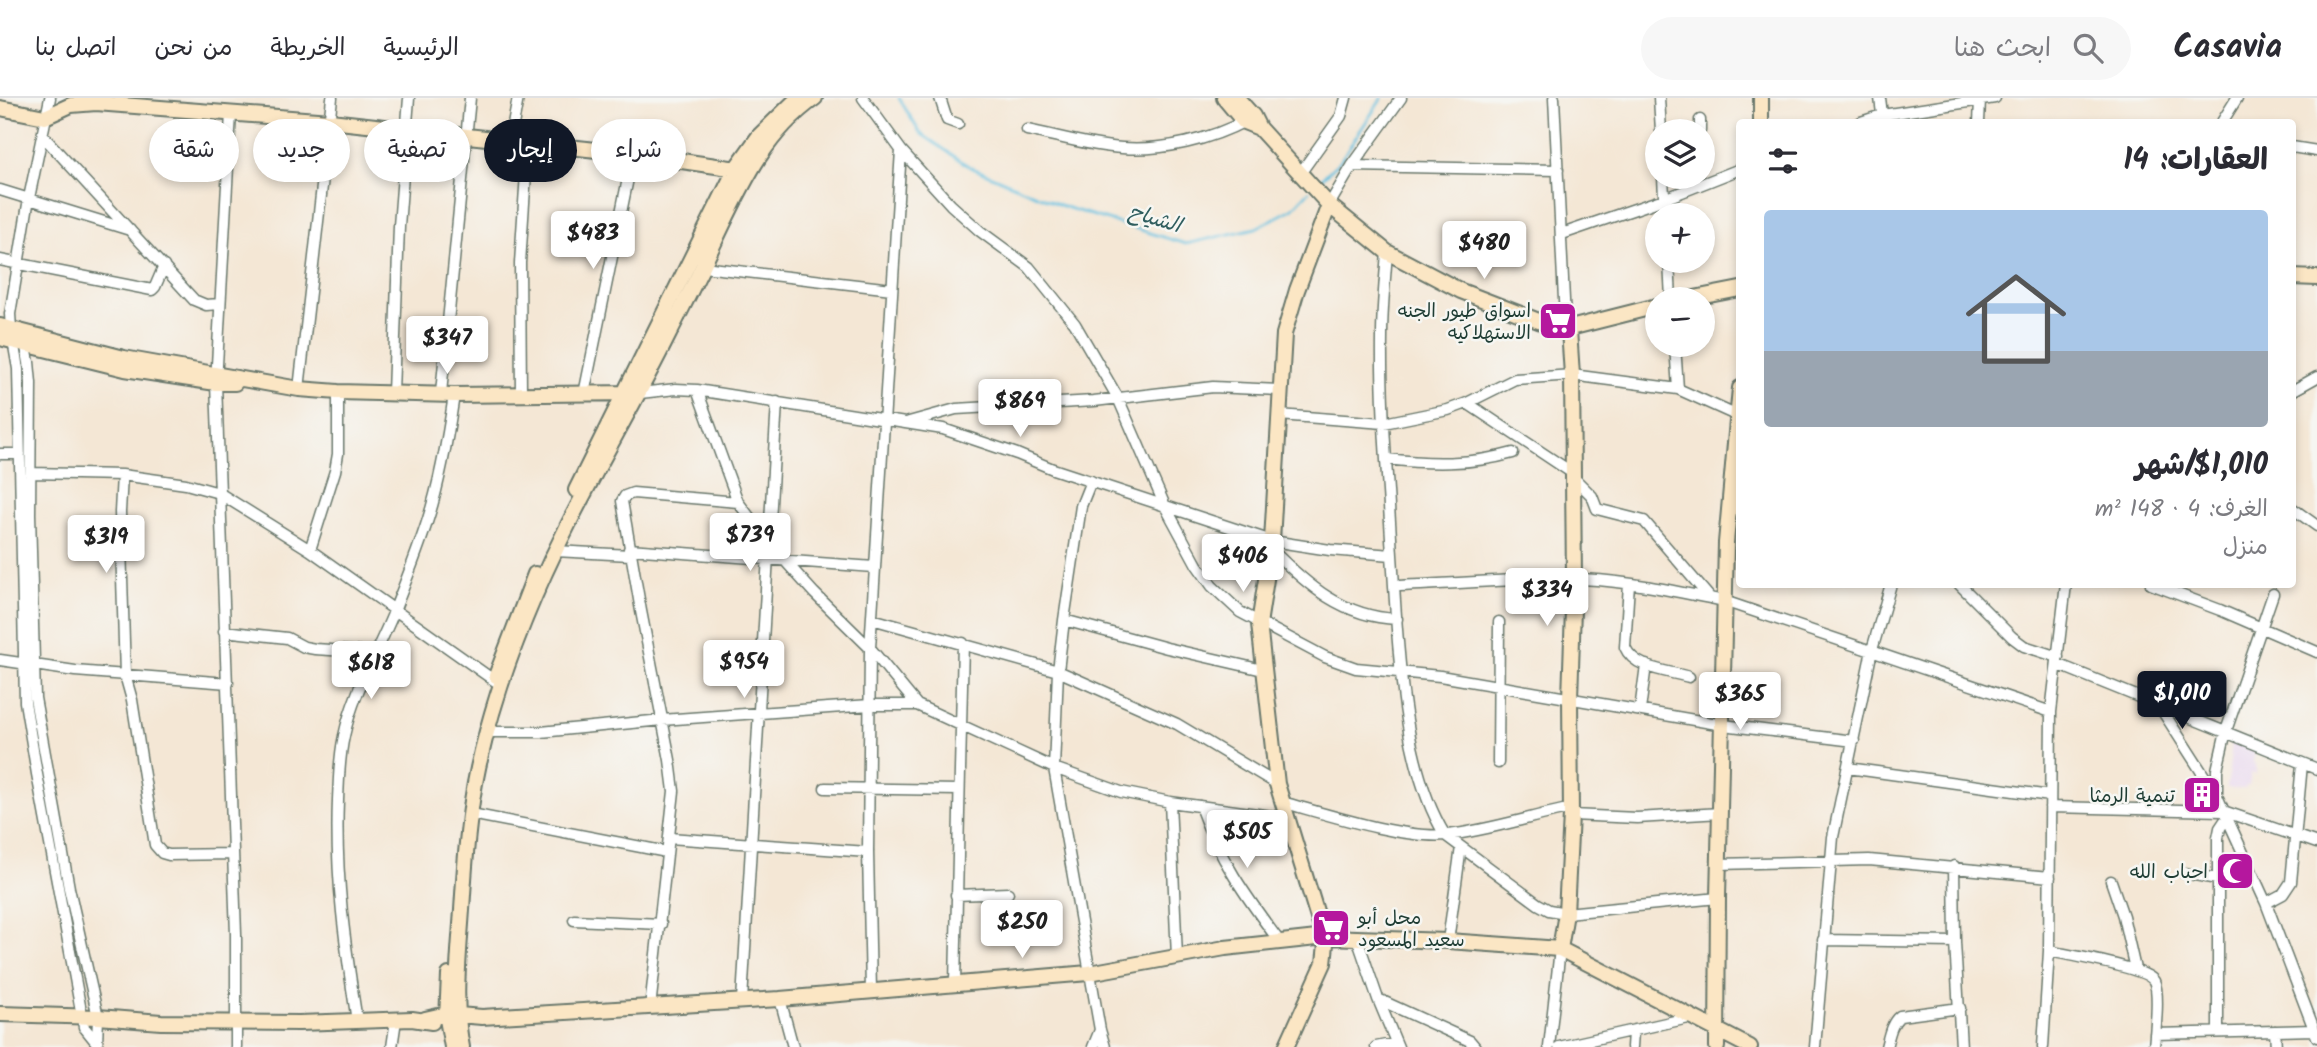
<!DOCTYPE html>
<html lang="ar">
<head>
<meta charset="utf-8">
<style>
  :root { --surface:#fff; --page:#f7f7f7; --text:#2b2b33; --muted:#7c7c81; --line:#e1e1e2; --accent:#111827 }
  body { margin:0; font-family:Kalam,"Playpen Sans Arabic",sans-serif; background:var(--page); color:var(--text); direction:rtl; height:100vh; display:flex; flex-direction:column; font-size:26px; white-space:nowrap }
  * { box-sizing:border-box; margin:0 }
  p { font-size:23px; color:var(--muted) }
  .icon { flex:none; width:38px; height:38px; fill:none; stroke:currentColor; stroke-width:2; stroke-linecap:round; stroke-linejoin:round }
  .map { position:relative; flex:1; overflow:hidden; direction:ltr }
  .details { position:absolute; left:1736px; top:21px; width:560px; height:469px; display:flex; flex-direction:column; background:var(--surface); border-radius:7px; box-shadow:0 4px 10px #0003; direction:rtl }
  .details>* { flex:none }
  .banner { position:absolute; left:21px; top:21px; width:665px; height:63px; direction:rtl; display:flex; gap:14px }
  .controls { position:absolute; left:1645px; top:21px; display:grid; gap:14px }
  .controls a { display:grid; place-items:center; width:70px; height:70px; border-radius:50%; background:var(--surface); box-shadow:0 4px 10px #0003; font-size:35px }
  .price { position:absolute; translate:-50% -60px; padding:0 16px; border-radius:7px; background:#fff; color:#222; font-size:23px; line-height:46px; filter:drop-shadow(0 2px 4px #0008) }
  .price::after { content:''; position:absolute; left:50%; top:42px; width:21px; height:16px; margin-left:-10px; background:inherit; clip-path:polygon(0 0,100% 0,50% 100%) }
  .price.active { background:var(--accent); color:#fff }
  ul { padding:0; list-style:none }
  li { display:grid; align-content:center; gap:14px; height:371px; padding:0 28px }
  li span { display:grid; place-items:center; height:217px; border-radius:7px; color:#555 }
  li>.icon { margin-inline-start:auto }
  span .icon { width:126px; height:126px; fill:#fffc; stroke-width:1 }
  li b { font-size:30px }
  h2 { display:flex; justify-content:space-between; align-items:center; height:84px; padding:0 28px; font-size:30px }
  .tag { padding:0 24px; border-radius:32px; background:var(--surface); box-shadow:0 4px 10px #0003; font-size:24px; line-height:63px }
  .tag.active { background:var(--accent); color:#fff }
  header { display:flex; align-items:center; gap:42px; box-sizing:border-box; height:98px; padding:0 35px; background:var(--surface); border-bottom:2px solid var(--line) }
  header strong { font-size:33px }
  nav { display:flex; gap:38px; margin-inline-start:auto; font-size:24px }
  .search { width:490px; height:63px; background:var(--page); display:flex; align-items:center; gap:18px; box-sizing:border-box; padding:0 24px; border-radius:38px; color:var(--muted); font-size:26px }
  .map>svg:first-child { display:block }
  .built { fill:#e7d2ef }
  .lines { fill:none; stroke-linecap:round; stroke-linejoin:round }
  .stream { stroke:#62c0e0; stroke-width:2.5 }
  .street-casing { stroke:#6a786c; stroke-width:13 }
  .secondary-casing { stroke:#6a786c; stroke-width:18 }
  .street { stroke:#fff; stroke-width:10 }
  .secondary { stroke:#fbe6c4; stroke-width:14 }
  .labels { text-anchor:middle; stroke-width:5; stroke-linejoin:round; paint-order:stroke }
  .poi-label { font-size:19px; fill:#1f3d34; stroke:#f6f6f2; text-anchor:end }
  .water-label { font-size:21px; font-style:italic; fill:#305e5f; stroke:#f6f6f2 }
</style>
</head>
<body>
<header>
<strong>Casavia</strong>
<div class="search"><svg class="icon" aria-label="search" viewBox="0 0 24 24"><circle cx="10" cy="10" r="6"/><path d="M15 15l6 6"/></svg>ابحث هنا</div>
<nav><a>الرئيسية</a><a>الخريطة</a><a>من نحن</a><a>اتصل بنا</a></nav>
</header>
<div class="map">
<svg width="2317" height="949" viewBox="0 0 2317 949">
  <rect width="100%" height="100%" fill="#f6f6f2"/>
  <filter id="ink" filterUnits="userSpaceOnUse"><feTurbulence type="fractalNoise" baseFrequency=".0143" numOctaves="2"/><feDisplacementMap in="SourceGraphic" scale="14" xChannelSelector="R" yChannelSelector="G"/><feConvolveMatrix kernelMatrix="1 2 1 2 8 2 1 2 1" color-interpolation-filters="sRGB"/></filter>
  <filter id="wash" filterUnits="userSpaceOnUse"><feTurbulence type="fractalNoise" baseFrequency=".00686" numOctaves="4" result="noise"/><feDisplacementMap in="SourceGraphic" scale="28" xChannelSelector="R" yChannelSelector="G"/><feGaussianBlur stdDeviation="1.57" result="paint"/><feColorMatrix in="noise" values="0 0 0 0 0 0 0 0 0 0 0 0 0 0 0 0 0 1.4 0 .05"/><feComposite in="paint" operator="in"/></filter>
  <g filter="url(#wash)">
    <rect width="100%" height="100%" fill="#f4e7d5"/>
    <path class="built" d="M2234,643L2256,650L2253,663L2256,666V676L2251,675L2249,688H2245L2246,691L2227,690L2232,644Z"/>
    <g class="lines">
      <path class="stream" d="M899,0L920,35L970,69L1065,109L1186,146L1256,130L1292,111L1309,93
        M1316,86L1340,63L1382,0"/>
    </g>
  </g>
  <g filter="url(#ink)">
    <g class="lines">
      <g class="street-casing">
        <path id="street" d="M50,0L29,100L10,216L11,231L18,271L25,604L37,676L84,929L96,944
          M863,0L901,52L951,107L980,133L1029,169L1075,226L1118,300L1165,408L1197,467L1212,488L1240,514L1325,559L1356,570L1440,578L1723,627L1854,643
          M940,0L947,22L958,26
          M1554,0L1565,222L1562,232
          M1659,0L1661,33
          M1880,0L1883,24
          M231,15L216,285L236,836V949
          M1700,22V33
          M1861,24L1882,17L1995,0
          M1979,24L1980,3
          M2222,24L2237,0
          M1027,32C1058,38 1090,48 1122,50C1163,53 1210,42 1247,22
          M43,38L194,202L206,207L220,206
          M510,43L518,0
          M2292,49L2317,53
          M1352,68L1558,72
          M1299,77L1341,18L1346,0
          M1663,79L1665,117
          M0,92L130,132
          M1329,107L1352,68L1401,0
          M1562,136L1664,101L1740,71
          M1387,154C1385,182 1382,210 1382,239C1381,312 1388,384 1392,457C1398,542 1400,664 1445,737L1538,806L1549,812L1566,815L1718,800
          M0,162L152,192L155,189L164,168
          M1669,163L1671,201
          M703,169L892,191
          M25,244L29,264L31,285L30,416L35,600L69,790L98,919L97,946
          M1675,247L1678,291
          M299,291L332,0
          M697,292L738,404L769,445L814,495L870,550L917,607
          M2292,293L2317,279
          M393,295L399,128L409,0
          M441,295L470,0
          M640,295L676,291L697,292L943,331L1017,356L1053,371L1272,443L1330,452L1392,457
          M521,296L520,165L528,45
          M584,296L633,56
          M1467,305L1568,372
          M1279,317L1384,325L1448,312L1467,305L1515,281L1572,277L1678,291L1740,319
          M909,324L956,311L1094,303L1213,289L1280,292
          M0,356H20
          M1386,361C1429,366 1471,367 1513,355
          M31,375L122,377L186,386L219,395L310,452L495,583
          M122,377L120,414L125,577L132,602L155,747L162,755L169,757L232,756
          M1574,380L1592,398L1597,411L1644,423L1710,500
          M1091,383L1081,408L1064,522L1058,573L1054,670L1100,932L1105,949
          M2292,410L2317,428
          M629,451L874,469
          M1271,451C1307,487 1343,519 1397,521
          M310,452L335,373L338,356V294
          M555,453L630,457
          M1629,486L1625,549C1634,571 1668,573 1689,579
          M1959,486L2012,539L2024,548L2058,559
          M2151,486L2220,512L2317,554
          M1394,488C1451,486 1509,481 1565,481C1618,480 1673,493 1724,503L2051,614
          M872,521L1058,573L1177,626L1277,686
          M1064,522L1167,550L1263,572
          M224,533L287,540L304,549L315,551L376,555
          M0,562L75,573L228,585
          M2057,566L2317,671
          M2160,609L2217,698L2266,805L2317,939
          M1640,612L1646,567
          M488,634H541L662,622L870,607H917L1054,670L1121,694L1170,704L1287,720
          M1498,665L1499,524
          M1848,670L2050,698
          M825,690L959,692
          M2217,698V672L2226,633L2273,496
          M1170,704L1177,859
          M1282,704C1326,716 1402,741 1447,737C1486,733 1525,720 1563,712
          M1200,708C1218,759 1247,800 1279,843
          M2050,709L2223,713L2317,745
          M471,716L667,754
          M1571,717L1637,720L1721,715
          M669,740L868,754
          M1719,766L1869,762L2050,779
          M1954,768L1955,844L1961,949
          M2184,775L2217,781
          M2111,783L2123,818L2135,871
          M956,797L1008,795
          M2266,805L2283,796L2291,784L2302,666
          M574,822L661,826
          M1357,840L1378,901L1398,949
          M1823,842L1955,844
          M1448,843L1461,749
          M2049,853C2067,857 2146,869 2154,883C2160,895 2155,935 2154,949
          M955,885L963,545
          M871,893L868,754L870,550L901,52
          M780,901L793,949
          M1378,901L1470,943L1475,949
          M742,903L777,304
          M650,910L674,693L670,662L641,513L622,403L625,398L633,395L738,404
          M357,923C345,847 335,779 338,702C339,681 339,659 344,638C353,595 376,557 393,516C405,485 418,453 428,421C441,381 448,338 454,297
          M2275,933L2276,949
          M2218,934V740L2220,730L2226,721
          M2155,936L2313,932
          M392,949L396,922
          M1093,949L1100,932
          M1376,949L1396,945
          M1549,949L1560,851
          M1559,949L1693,919
          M1632,949L1633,934
          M1815,949L1833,739L1872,552L1891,486
          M1886,949C1889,938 1891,925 1900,918L1960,910
          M2043,949L2049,853L2051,614L2066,486"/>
      </g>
      <g class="secondary-casing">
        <path id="secondary" d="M1224,0L1244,24L1259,30
          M1237,0L1253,18L1259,30L1329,107L1387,154L1461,193L1562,232L1657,208
          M0,10L45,19L71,7L96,5L330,23L633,56L744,72
          M1761,24V0
          M2292,179L2317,180
          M1689,201L1740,191
          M0,228L124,260L299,291L338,294L454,297L632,295
          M0,240L125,271L216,285H235
          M576,392L736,70L759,38L798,0
          M496,578L535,476
          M1560,851L1566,815L1571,717L1570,600L1574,481L1572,277L1569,232
          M449,877L447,921L452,949
          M0,916L98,919L161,924L299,925L412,921L432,924
          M425,921L447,916L482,919L780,901L1089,875L1225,850L1326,839L1448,843L1560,851L1750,949
          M462,949C453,904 459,857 462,812C465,765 468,716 478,670C496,588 530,502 568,427C600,363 637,301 669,236C685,204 701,173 716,141C742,87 764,36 815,0
          M1286,949L1324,865L1326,846L1277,686L1259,526L1272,443L1284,236L1297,192L1329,107
          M1717,949L1718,800L1726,445L1740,290"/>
      </g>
      <use href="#street" class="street"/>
      <use href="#secondary" class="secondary"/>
    </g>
  </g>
  <defs>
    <g id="supermarket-square" transform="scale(2.0125)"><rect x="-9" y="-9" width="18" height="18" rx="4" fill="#b5179e" stroke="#f6f6f2"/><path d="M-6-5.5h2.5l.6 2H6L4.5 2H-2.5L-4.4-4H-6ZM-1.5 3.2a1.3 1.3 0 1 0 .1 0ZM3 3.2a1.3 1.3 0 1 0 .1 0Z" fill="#fff"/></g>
    <g id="building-square" transform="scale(2.0125)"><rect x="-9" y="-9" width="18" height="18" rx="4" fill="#b5179e" stroke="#f6f6f2"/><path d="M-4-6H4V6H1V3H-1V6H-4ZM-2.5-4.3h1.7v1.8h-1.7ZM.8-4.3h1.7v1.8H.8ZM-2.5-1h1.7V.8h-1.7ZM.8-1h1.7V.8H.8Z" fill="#fff"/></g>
    <g id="mosque-square" transform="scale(2.0125)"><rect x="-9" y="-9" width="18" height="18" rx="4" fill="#b5179e" stroke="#f6f6f2"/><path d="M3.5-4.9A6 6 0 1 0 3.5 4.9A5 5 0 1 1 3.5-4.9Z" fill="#fff"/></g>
  </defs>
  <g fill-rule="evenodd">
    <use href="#supermarket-square" x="1558" y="223"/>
    <use href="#building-square" x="2202" y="697"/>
    <use href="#mosque-square" x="2235" y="773"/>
    <use href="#supermarket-square" x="1331" y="830"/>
  </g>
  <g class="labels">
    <g class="poi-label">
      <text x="1531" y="219">اسواق طيور الجنه<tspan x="1531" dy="22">الاستهلاكيه</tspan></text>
      <text x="2175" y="704">تنمية الرمثا</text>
      <text x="2208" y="780">احباب الله</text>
      <text x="1358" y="826" text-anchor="start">محل أبو<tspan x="1358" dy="22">سعيد المسعود</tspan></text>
    </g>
    <g class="water-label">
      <text transform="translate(1155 120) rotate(17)" y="7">الشياح</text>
    </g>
  </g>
</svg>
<div class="controls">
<a><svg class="icon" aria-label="layers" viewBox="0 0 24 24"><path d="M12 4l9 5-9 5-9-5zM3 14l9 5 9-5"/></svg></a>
<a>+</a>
<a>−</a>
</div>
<b class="price" style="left:593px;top:173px">$483</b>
<b class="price" style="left:1484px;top:183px">$480</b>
<b class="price" style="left:447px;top:278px">$347</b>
<b class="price" style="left:1020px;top:341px">$869</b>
<b class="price" style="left:750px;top:475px">$739</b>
<b class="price" style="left:106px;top:477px">$319</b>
<b class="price" style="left:1243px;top:496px">$406</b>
<b class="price" style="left:1547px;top:530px">$334</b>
<b class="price" style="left:744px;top:602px">$954</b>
<b class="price" style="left:371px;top:603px">$618</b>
<b class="price active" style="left:2182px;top:633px">$1,010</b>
<b class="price" style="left:1740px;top:634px">$365</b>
<b class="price" style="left:1247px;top:772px">$505</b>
<b class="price" style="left:1022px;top:862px">$250</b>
<div class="banner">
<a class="tag">شراء</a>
<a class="tag active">إيجار</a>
<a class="tag">تصفية</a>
<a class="tag">جديد</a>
<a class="tag">شقة</a>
</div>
<section class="details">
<h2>العقارات: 14<svg class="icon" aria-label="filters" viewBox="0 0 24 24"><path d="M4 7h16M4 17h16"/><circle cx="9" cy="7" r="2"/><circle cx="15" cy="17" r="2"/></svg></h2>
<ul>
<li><span style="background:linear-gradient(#a9c7e8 65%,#9aa5b1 0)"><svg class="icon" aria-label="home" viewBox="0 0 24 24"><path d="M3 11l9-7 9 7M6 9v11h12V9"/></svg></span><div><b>$1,010/شهر</b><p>الغرف: 4 · 148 m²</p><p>منزل</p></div></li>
</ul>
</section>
</div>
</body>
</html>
